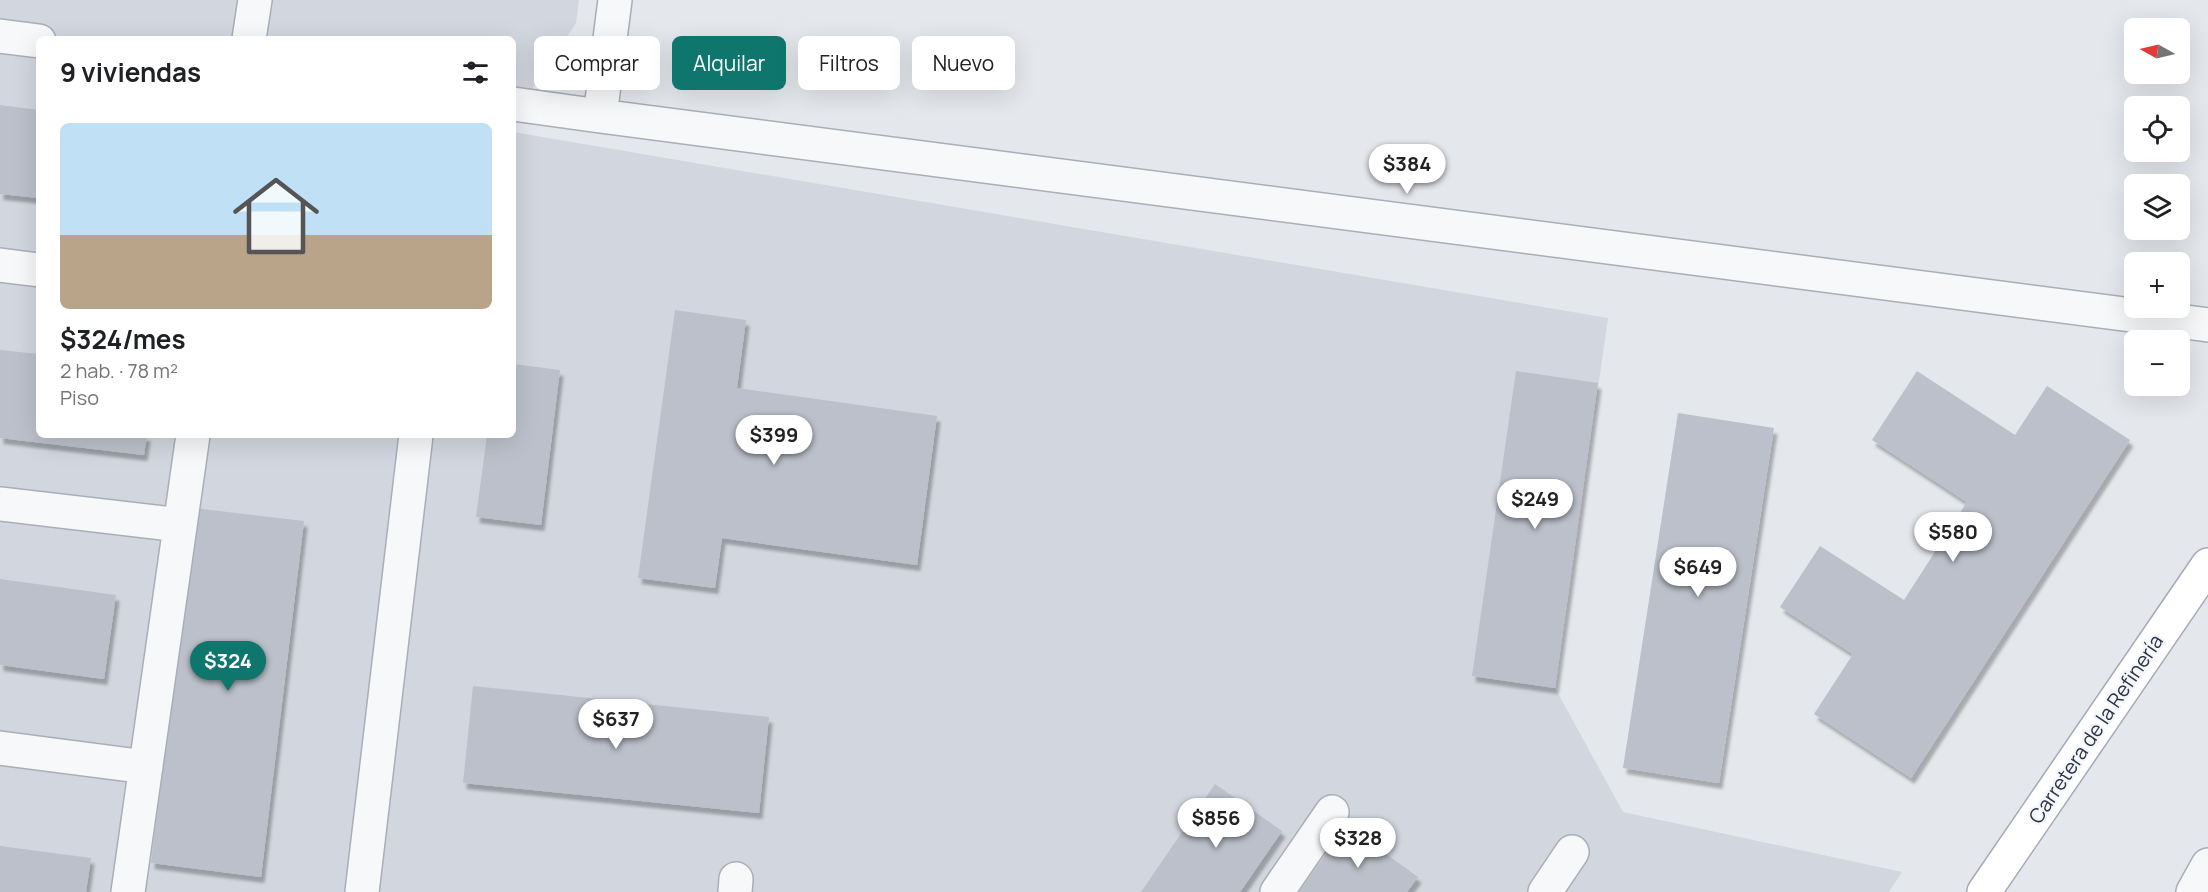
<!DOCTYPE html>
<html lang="es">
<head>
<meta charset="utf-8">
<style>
  :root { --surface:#fff; --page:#f2f2f2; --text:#202124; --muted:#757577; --accent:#0f766e }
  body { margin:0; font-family:Manrope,sans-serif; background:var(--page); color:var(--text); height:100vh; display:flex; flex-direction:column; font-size:22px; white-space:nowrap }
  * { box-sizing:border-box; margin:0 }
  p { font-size:20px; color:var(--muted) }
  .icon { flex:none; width:33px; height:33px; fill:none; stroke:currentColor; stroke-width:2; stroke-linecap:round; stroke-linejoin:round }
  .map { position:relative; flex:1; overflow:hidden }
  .details { position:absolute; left:36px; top:36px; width:480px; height:402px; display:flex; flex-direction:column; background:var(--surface); border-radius:9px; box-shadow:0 6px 24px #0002 }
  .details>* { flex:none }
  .banner { position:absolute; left:534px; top:36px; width:570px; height:54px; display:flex; gap:12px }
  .needle { width:39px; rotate:278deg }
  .fabs { position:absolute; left:2124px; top:18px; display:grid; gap:12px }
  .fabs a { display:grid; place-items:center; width:66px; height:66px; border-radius:9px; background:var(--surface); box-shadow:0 6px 24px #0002; font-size:30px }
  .price { position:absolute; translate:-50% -51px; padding:0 14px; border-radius:21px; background:#fff; color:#222; font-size:20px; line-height:39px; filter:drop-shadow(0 2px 3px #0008) }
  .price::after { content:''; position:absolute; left:50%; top:36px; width:18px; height:14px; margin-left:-9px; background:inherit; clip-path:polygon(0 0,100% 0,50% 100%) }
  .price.on { background:var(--accent); color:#fff }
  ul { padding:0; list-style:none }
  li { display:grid; align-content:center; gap:12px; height:318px; padding:0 24px }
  li span { display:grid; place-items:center; height:186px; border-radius:9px; color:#555 }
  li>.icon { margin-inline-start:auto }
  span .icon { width:108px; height:108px; fill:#fffc; stroke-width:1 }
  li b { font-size:26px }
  h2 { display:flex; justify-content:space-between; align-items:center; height:72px; padding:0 24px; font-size:26px }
  .tag { padding:0 21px; border-radius:9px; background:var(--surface); box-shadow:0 6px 24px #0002; font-size:21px; line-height:54px }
  .tag.on { background:var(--accent); color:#fff }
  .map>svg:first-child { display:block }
  .built { fill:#d2d6de }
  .building { fill:#bbc0ca; filter:url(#shadow) }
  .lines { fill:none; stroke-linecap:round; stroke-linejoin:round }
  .minor-casing { stroke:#a9aeb7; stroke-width:36 }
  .major-casing { stroke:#a3abb8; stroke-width:36 }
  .minor { stroke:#f7f8fa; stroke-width:33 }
  .major { stroke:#fff; stroke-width:33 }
  .labels { text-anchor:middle; stroke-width:5; stroke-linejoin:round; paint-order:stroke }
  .street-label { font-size:20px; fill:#2b3445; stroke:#f4f6f9 }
</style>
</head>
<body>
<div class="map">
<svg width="2208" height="892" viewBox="0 0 2208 892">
  <defs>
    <filter id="shadow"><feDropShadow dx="3.5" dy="6" stdDeviation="1.5" flood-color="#0004"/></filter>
  </defs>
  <rect width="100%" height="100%" fill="#e4e7ec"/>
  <path class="built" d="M0,0H579L576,23L513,118V39H39V435H513V132L1608,318L1555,688L1623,812L1902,872L1889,892H0Z"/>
  <path class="building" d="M0,105L39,110V198L0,194Z
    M675,310L746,320L737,388L937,416L917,565L722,538L715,588L638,578Z
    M0,350L39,354V435H147L144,455L0,438Z
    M513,364L560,370L541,525L476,517L487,435H513Z
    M1516,371L1598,383L1555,688L1472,676Z
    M1917,371L2015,435L2047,386L2130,440L1911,778L1814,714L1853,654L1780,607L1820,546L1904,600L1967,502L1872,440Z
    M1678,413L1774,428L1719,783L1623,768Z
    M194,508L304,521L261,877L151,863Z
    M0,579L116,595L104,679L0,665Z
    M473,686L769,717L759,813L463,783Z
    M1215,784L1282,831L1240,892H1141Z
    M1346,825L1418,877L1407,892H1299Z
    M0,846L91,858L86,892H0Z"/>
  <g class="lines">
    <g class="minor-casing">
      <path id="minor" d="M0,36L39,41
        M249,39L255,0
        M513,104L600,116L615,0
        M600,116L2208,325
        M0,265L39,270
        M0,504L180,525
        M0,748L146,767
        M128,892L193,435
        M362,892L416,435
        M735,892L736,879
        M1277,892L1332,812
        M1545,892L1572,852
        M2193,892L2208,865"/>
    </g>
    <g class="major-casing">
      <path id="major" d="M1984,892L2208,565"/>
    </g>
    <use href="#minor" class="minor"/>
    <use href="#major" class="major"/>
  </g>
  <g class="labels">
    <g class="street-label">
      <text transform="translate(2096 729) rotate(-56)" y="7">Carretera de la Refinería</text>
    </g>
  </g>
</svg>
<div class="fabs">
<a><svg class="needle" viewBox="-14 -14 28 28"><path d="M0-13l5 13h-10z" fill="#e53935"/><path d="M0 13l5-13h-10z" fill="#757577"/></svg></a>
<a><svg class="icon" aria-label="locate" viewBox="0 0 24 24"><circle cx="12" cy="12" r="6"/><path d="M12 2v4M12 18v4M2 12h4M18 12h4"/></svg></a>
<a><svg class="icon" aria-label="layers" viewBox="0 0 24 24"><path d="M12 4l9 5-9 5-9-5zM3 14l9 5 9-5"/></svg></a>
<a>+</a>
<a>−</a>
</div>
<b class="price" style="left:1407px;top:195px">$384</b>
<b class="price" style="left:774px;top:466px">$399</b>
<b class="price" style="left:1535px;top:530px">$249</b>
<b class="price" style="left:1953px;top:563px">$580</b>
<b class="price" style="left:1698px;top:598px">$649</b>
<b class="price on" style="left:228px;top:692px">$324</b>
<b class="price" style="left:616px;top:750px">$637</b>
<b class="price" style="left:1216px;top:849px">$856</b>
<b class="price" style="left:1358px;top:869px">$328</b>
<div class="banner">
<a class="tag">Comprar</a>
<a class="tag on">Alquilar</a>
<a class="tag">Filtros</a>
<a class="tag">Nuevo</a>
</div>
<section class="details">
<h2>9 viviendas<svg class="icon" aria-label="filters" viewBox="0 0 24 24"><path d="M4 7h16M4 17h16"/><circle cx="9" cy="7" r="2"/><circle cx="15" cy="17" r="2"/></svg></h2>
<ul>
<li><span style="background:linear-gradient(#bfe0f5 60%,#b9a48a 0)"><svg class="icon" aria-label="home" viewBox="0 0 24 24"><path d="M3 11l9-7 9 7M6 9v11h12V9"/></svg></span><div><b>$324/mes</b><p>2 hab. · 78 m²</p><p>Piso</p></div></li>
</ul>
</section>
</div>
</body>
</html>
